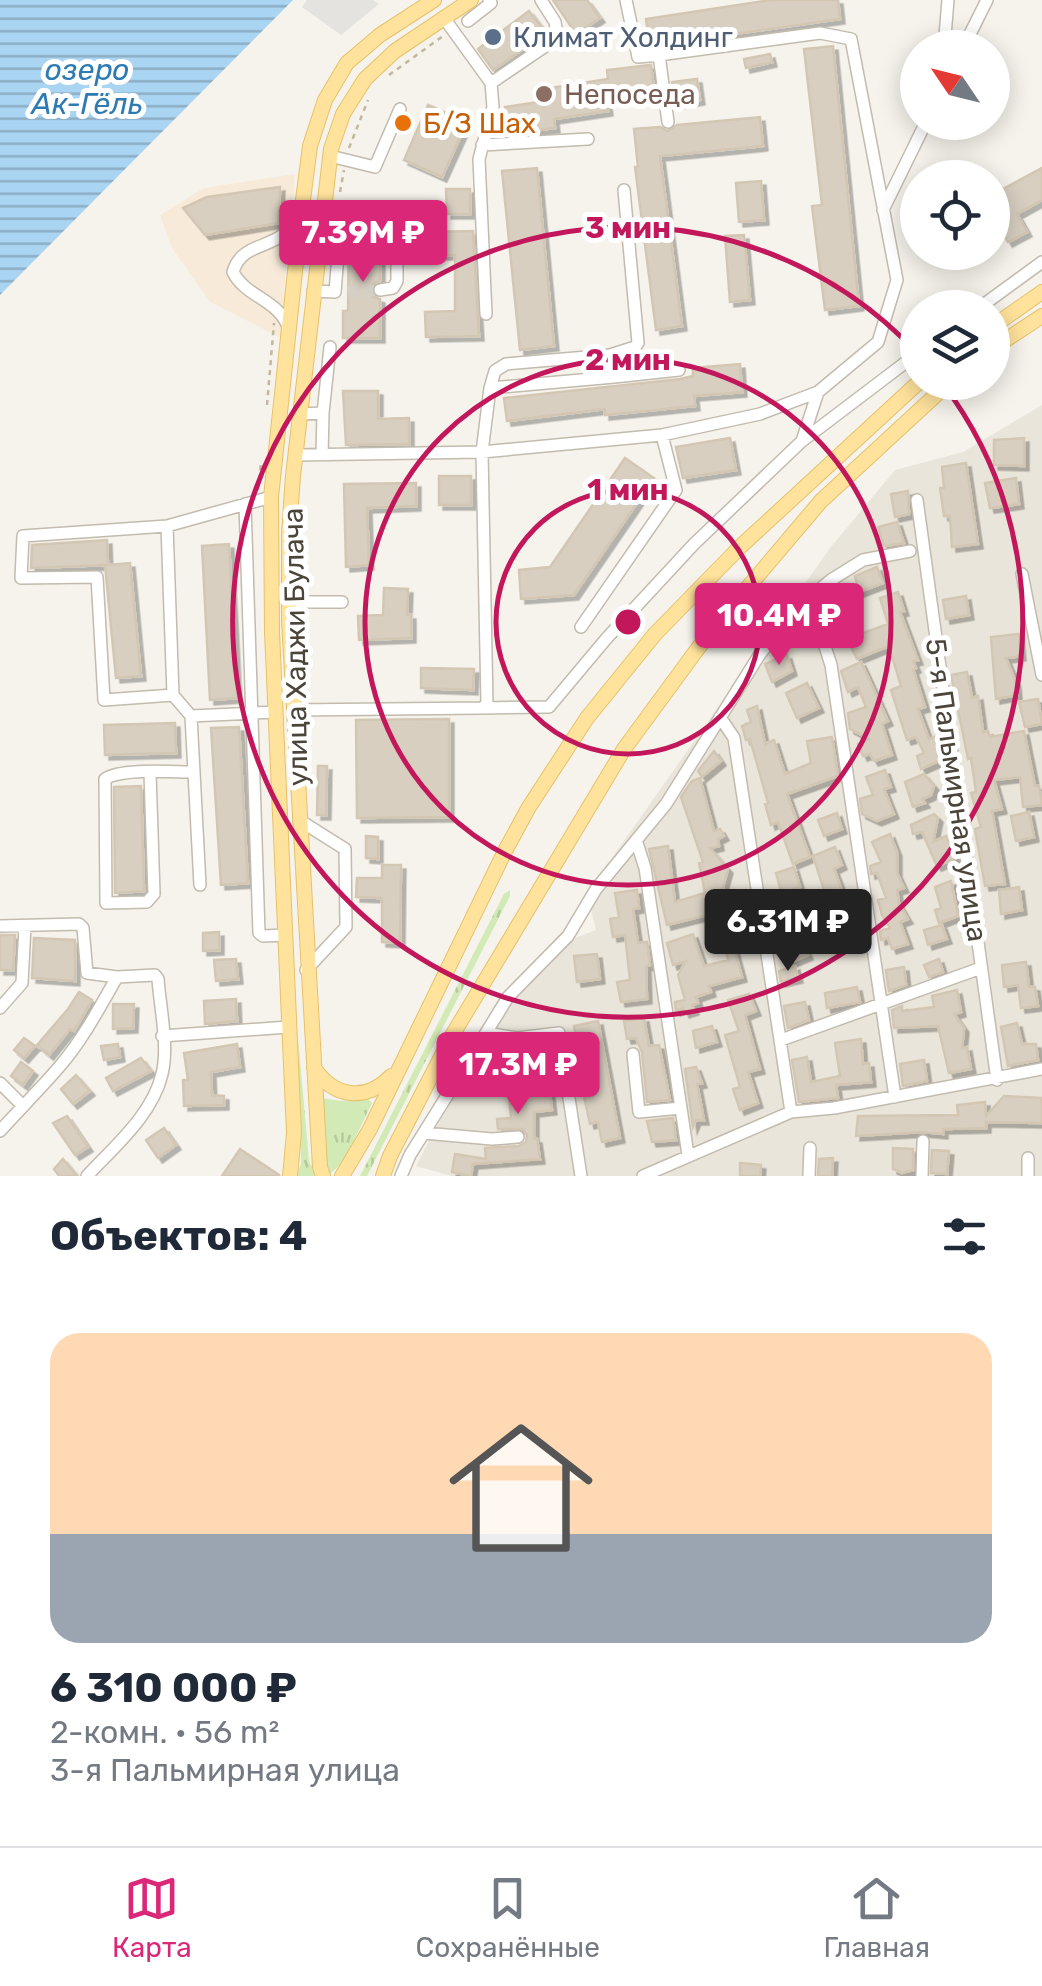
<!DOCTYPE html>
<html lang="ru">
<head>
<meta charset="utf-8">
<style>
  :root { --surface:#fff; --page:#f6f6f7; --text:#1f2937; --muted:#747a83; --line:#e0e1e3; --accent:#db2777 }
  body { margin:0; font-family:Rubik,sans-serif; background:var(--page); color:var(--text); height:100vh; display:flex; flex-direction:column; font-size:38px; white-space:nowrap }
  * { box-sizing:border-box; margin:0 }
  p { font-size:32px; color:var(--muted) }
  .icon { flex:none; width:55px; height:55px; fill:none; stroke:currentColor; stroke-width:2; stroke-linecap:round; stroke-linejoin:round }
  .map { position:relative; height:1176px; overflow:hidden }
  .details { display:flex; flex-direction:column; background:var(--surface); flex:1 }
  .details>* { flex:none }
  .needle { width:65px; rotate:305deg }
  .tools { position:absolute; left:900px; top:30px; display:grid; gap:20px }
  .tools a { display:grid; place-items:center; width:110px; height:110px; border-radius:50%; background:var(--surface); box-shadow:0 5px 25px #0003; font-size:50px }
  .price { position:absolute; translate:-50% -85px; padding:0 22px; border-radius:10px; background:var(--accent); color:#fff; font-size:32px; line-height:65px; filter:drop-shadow(0 2px 5px #0008) }
  .price::after { content:''; position:absolute; left:50%; top:60px; width:30px; height:22px; margin-left:-15px; background:inherit; clip-path:polygon(0 0,100% 0,50% 100%) }
  .price.active { background:#222; color:#fff }
  ul { padding:0; list-style:none }
  li { display:grid; align-content:center; gap:20px; height:530px; padding:0 50px }
  li+li { border-top:2px solid var(--line) }
  li span { display:grid; place-items:center; height:310px; border-radius:30px; color:#555 }
  li>.icon { margin-inline-start:auto }
  span .icon { width:180px; height:180px; fill:#fffc; stroke-width:1 }
  li b { font-size:42px }
  h2 { display:flex; justify-content:space-between; align-items:center; height:120px; padding:0 50px; font-size:42px }
  .dock { display:flex; justify-content:space-around; align-items:center; height:140px; border-top:2px solid var(--line); background:var(--surface); font-size:28px; color:var(--muted) }
  .dock a { display:grid; justify-items:center; gap:5px }
  .dock .active { color:var(--accent) }
  .map>svg:first-child { display:block }
  .residential { fill:#eae5da }
  .commercial { fill:#f7ead8 }
  .grass { fill:url(#grass-tufts) }
  .parking { fill:#e5e3e0 }
  .water { fill:url(#water-rules) }
  .building { fill:#d8cfc1; stroke:#d3c7b4; stroke-width:2.5; filter:url(#shadow) }
  .lines { fill:none; stroke-linecap:round; stroke-linejoin:round }
  .minor-tunnel { stroke:#d4d0c8; stroke-width:11; stroke-dasharray:11 5.5; stroke-linecap:butt }
  .minor-casing { stroke:#c2bbae; stroke-width:14 }
  .major-casing { stroke:#e6c16a; stroke-width:16 }
  .path { stroke:#c4b79f; stroke-width:2.5; stroke-dasharray:5 5; stroke-linecap:butt }
  .minor { stroke:#fff; stroke-width:11 }
  .major { stroke:#ffe39c; stroke-width:14 }
  .ring { fill:none; stroke:#c2185b; stroke-width:5 }
  .service-dot { fill:#5c6f8a; stroke:#fff; stroke-width:4 }
  .education-dot { fill:#8d6e63; stroke:#fff; stroke-width:4 }
  .food-dot { fill:#e8710a; stroke:#fff; stroke-width:4 }
  .labels { text-anchor:middle; stroke-width:10; stroke-linejoin:round; paint-order:stroke }
  .service-label { font-size:28px; fill:#4e5e75; stroke:#fff; text-anchor:start }
  .education-label { font-size:28px; fill:#785e54; stroke:#fff; text-anchor:start }
  .food-label { font-size:28px; fill:#c56008; stroke:#fff; text-anchor:start }
  .street-label { font-size:28px; fill:#4b4439; stroke:#fff }
  .water-label { font-size:30px; font-style:italic; fill:#2e7ab2; stroke:#fff }
  .centre { fill:#c2185b; stroke:#fff; stroke-width:5 }
  .ring-label { font-size:30px; text-anchor:middle; font-weight:bold; fill:#c2185b; stroke:#fff; stroke-width:10; stroke-linejoin:round; paint-order:stroke }
</style>
</head>
<body>
<div class="map">
<svg width="1042" height="1176" viewBox="0 0 1042 1176">
  <defs>
    <pattern id="grass-tufts" width="24" height="20" patternUnits="userSpaceOnUse" patternTransform="scale(2.5)"><rect width="24" height="20" fill="#d2eab5"/><path d="M3 7l-1-3M5 7V3M7 7l1-3M15 17l-1-3M17 17v-4M19 17l1-3" fill="none" stroke="#b6ca9c"/></pattern>
    <pattern id="water-rules" width="6" height="5" patternUnits="userSpaceOnUse" patternTransform="scale(2.5)"><rect width="6" height="5" fill="#a9d4f2"/><path d="M0 2.5h6" fill="none" stroke="#8caec5"/></pattern>
    <filter id="shadow"><feDropShadow dx="4.5" dy="4.5" stdDeviation="0" flood-color="#0004"/></filter>
  </defs>
  <rect width="100%" height="100%" fill="#f6f3ec"/>
  <path class="residential" d="M1042,405V1176H451L416,1166L439,1122L514,998L575,938L596,930L591,910L600,875L830,548L895,470L963,452Z"/>
  <path class="commercial" d="M295,174L286,266L281,338L210,302L172,248L160,215L204,188Z"/>
  <path class="grass" d="M510,890V896L367,1176H360L504,894Z
    M298,1038L309,1160L315,1176H297L301,1163Z
    M321,1098L341,1101L368,1099L372,1103L344,1161L330,1174L324,1150Z"/>
  <path class="parking" d="M307,0H373L379,4L341,35L302,7Z"/>
  <path class="water" d="M0,0H293L0,295Z"/>
  <path class="building" d="M553,0H587L600,18L576,34Z
    M771,0H838L840,19L650,46L646,19Z
    M529,11L546,33L493,70L478,49Z
    M833,46L859,306L825,310L812,206L822,205L804,49Z
    M770,54L772,62L746,68L744,59Z
    M651,65L654,91L606,98L608,111L554,119L555,128L509,134L505,107L552,100L550,88L608,79L607,70Z
    M697,79L700,100L675,104L672,82Z
    M428,105L467,122L442,177L404,160Z
    M760,117L763,146L660,156L682,326L656,330L635,167H638L634,129L660,127L668,131L677,125Z
    M537,168L554,346L520,350L502,171Z
    M1042,168V200L1017,214L1027,232L1008,242L992,213V195Z
    M761,181L764,220L739,222L736,183Z
    M280,187L279,223L205,235L183,208L207,197Z
    M446,189H470V214H447Z
    M349,228H380V281L373,283L371,290L373,297L380,299V338H343V311H348Z
    M473,231L479,336L426,337L425,312L455,311V255H424L423,232Z
    M744,235L750,300L730,302L725,236Z
    M740,364L742,392L694,396L695,406L605,415V409L507,421L504,398L680,379L693,376V368Z
    M343,391H378V419L409,418V444L346,445Z
    M730,438L736,470L683,478L676,447Z
    M1024,438V466L994,465V440Z
    M625,458L654,478L574,595L521,599L519,570L550,567Z
    M966,463L978,544L952,547L950,516H944L940,488H944L942,467Z
    M439,476H471V505H439Z
    M1016,478L1019,504L990,508L985,483Z
    M416,483V506L367,508L369,565L346,567L344,484Z
    M908,491L909,514L895,517L891,494Z
    M897,522L904,543L884,546L878,527Z
    M107,540L108,565L130,563L141,676L116,678L105,565H107L31,568L32,545Z
    M229,544L237,698L210,700L202,546Z
    M877,567L883,583L859,592L855,576Z
    M849,587L855,604L838,610L832,593Z
    M384,588L408,589L407,615H411V638L359,640L358,616L383,615Z
    M898,592L904,611L900,612L918,660L913,661L916,668L913,669L925,707L918,709L929,739L934,737L943,759L921,769L917,756L924,753L916,737L907,740L891,690L901,686L890,650L886,647L857,659L847,639L888,624L880,598Z
    M966,596L969,615L946,619L943,600Z
    M1019,634L1021,656L1006,658L1016,683L1017,695L996,699L991,637Z
    M787,655L792,671L772,682L765,664Z
    M861,662L888,721L882,724L892,755L874,761L870,754L863,756L858,744L869,739L850,729L848,713L866,707L858,687L848,692L841,671Z
    M421,668L474,669L473,690L421,688Z
    M967,672L972,698L978,696L983,732L988,731L990,737L1024,731L1035,786H1039L1042,805L1023,807L1020,777L994,780L1002,809L992,811L1005,884L985,886L975,829L981,827L971,793L976,792L971,758L968,759L951,675Z
    M807,683L819,708L797,718L786,693Z
    M1038,699L1042,724L1025,727L1019,702Z
    M757,706L765,744L774,740L785,774L811,763L807,741L832,737L838,776L787,794L810,857L793,864L778,822L771,825L765,804L768,803L750,739L746,740L742,726L751,722L747,710Z
    M449,719V817L357,818L356,720Z
    M175,723L176,753L105,755L104,725Z
    M239,727L248,883L221,885L211,728Z
    M714,751L721,761L702,777L698,771Z
    M318,766H327L326,815H317Z
    M885,770L891,787L884,789L894,814L877,821L862,814L860,799L873,795L866,777Z
    M924,774L934,786L931,795L922,799L925,803L913,807L905,782Z
    M700,778L714,831L720,829L724,836L718,839L719,846L710,848L728,869L723,887L727,897L722,898L726,910L667,925L649,849L668,846L675,902L705,893L699,863L703,862L681,797L692,781Z
    M141,786L144,891L115,893L114,787Z
    M1029,812L1034,837L1016,841L1011,816Z
    M837,813L842,829L824,836L818,820Z
    M934,814L938,818L933,842L946,836L956,858L937,866L922,832L913,834L911,825Z
    M890,834L897,852V873L904,888L897,890L899,904L908,919L900,922L908,944L892,949L888,938L881,940L880,931L890,928L882,915L878,900L886,898L877,873L871,874L870,866L881,862L872,842Z
    M366,836L378,837V859L366,858Z
    M835,847L842,865L834,869L847,904L827,912L819,892L824,890L813,856Z
    M382,865H401L400,943L382,942V898L356,897L357,878H382Z
    M794,867L800,887L793,889L805,920L793,923L808,955L789,963L777,954L787,925L779,927L772,905L784,902L776,873Z
    M951,881L958,916L939,923L935,910L941,908L935,887Z
    M1019,887L1022,910L1001,914L999,890Z
    M637,890L639,908L633,909L638,943L647,942L650,965L646,966L647,999L621,1002L617,982L630,980L625,935L613,937L610,919L619,917L615,893Z
    M834,917L842,940L825,947L816,925Z
    M745,921L749,930L742,933L745,945L734,948L742,977L709,986L711,992L696,997L698,1003L692,1005L694,1010L685,1013L683,1008L676,1011L675,1002L685,1000L678,975L686,961L673,965L667,943L693,934L704,966L728,960L720,925Z
    M942,925L947,939L928,945L924,930Z
    M219,932V950L203,951V933Z
    M0,935H15L13,970H0Z
    M34,938L75,940V981L32,978Z
    M597,954L600,979L577,982L574,956Z
    M236,959L238,979L216,981L214,960Z
    M939,959L943,972L929,977L924,965Z
    M1026,962L1029,987H1035L1038,1006L1021,1008L1018,985L1004,987L1002,965Z
    M795,966L798,978L781,982L779,971Z
    M904,967L906,985L889,991L886,970Z
    M857,987L860,1002L827,1008L825,993Z
    M957,990L961,1012L954,1014L964,1028L962,1048L967,1047L971,1069L949,1073L938,1026L894,1028L892,1010L902,1006V1011L934,1007L932,996Z
    M79,992L92,1000L74,1031L70,1029L49,1055L37,1045L68,1009Z
    M749,994L756,1011L745,1015L760,1069L748,1072L758,1103L740,1110L733,1089L740,1087L725,1035L739,1031L728,1000Z
    M236,999L237,1021L205,1024L204,1001Z
    M805,1002L809,1020L788,1028L784,1006Z
    M113,1004H134L133,1028L113,1029Z
    M644,1018L649,1046L659,1045L670,1100L647,1102L642,1052L636,1038L627,1039L624,1021Z
    M598,1021L620,1138L602,1142L598,1122L590,1124L583,1092L587,1091L574,1026Z
    M1017,1023L1022,1044H1036L1038,1060L1008,1066L1001,1027Z
    M712,1026L717,1042L696,1048L693,1031Z
    M24,1038L35,1046L24,1058L14,1050Z
    M861,1039L863,1064L869,1063L871,1082L836,1085L838,1098L799,1102L792,1060L807,1057L811,1082L840,1076L835,1043Z
    M118,1044L120,1057L104,1060L101,1046Z
    M237,1044L240,1067L211,1072L212,1095L224,1096V1105L184,1106L183,1080H188L184,1053Z
    M549,1056L551,1077H548L552,1110L534,1112V1139H537L540,1159L473,1164L471,1176L452,1172L455,1154L486,1159L485,1148L519,1146L526,1142L527,1135L523,1129H498L497,1119L511,1118L508,1086L517,1078L528,1084L524,1058Z
    M141,1058L151,1071L113,1091L106,1078Z
    M924,1060L927,1081L903,1086L900,1064Z
    M21,1062L33,1071L23,1085L11,1076Z
    M696,1067L702,1083L697,1084L704,1120H696L693,1127L685,1069Z
    M76,1075L90,1091L73,1104L61,1089Z
    M1004,1096L1042,1098V1123L986,1122V1128L943,1129V1134L922,1132L856,1136L858,1116L958,1115L957,1105L985,1102L986,1116Z
    M67,1116L88,1147L75,1155L53,1123Z
    M673,1118L676,1140L652,1142L647,1121Z
    M164,1128L176,1145L158,1158L146,1140Z
    M893,1148L913,1149V1170L902,1173L893,1169Z
    M240,1149L279,1175V1176H222Z
    M932,1150L949,1151L947,1174L931,1173Z
    M833,1158L832,1176H818L819,1159Z
    M63,1159L77,1176H59L54,1169Z
    M740,1163L761,1165L760,1176H740Z"/>
  <g class="lines">
    <path class="minor-tunnel" d="M348,292L380,290"/>
    <g class="minor-casing">
      <path id="minor" d="M626,0L638,57L659,55L668,122
        M444,18L491,83L493,107L479,159L486,314
        M468,21L491,3L489,0
        M944,48L948,0
        M963,48L987,0
        M491,83L550,43L557,34L555,22L541,0
        M482,145L588,139
        M330,156L375,167L400,109
        M883,210L926,122
        M380,290L393,288L397,281V229
        M313,291L335,292L340,231
        M979,308L1042,262
        M289,329C279,299 246,298 233,272C241,245 265,249 284,234C291,229 296,221 301,215
        M610,355L614,377L679,370
        M490,388L614,377
        M323,413L330,347
        M300,414L323,413L322,455
        M802,441L918,353
        M295,455L482,452L662,435L760,414L818,392L878,342L897,280L851,39L820,33L659,55
        M917,500L997,1080
        M245,504L259,933L263,936L286,935
        M167,526L173,695L104,700L97,577L21,578L23,536L167,526L271,497
        M1022,574L1042,675
        M809,597L831,665L895,1097
        M289,602H342
        M581,627L676,490L662,435
        M173,695L191,716L275,712
        M482,708L549,707L606,639L694,544L802,441L818,392
        M294,710L482,708L487,704L482,452L490,388L495,371L506,364L610,355L635,347L638,343L624,190
        M191,716L200,885
        M720,717L734,738L791,1112
        M150,773L154,894L147,902L106,903L105,779C121,768 172,772 194,772
        M299,820L345,849L346,927L306,970
        M637,843L645,868L688,1155
        M0,926L79,924L83,928L87,973L117,977
        M0,1008L22,983L25,926
        M486,1033L508,997L568,936L596,889L666,804L760,654L795,610L831,580L863,560L910,551
        M162,1036L288,1027
        M781,1040L981,968
        M633,1054L639,1112L681,1108
        M0,1083L21,1104
        M0,1131C20,1109 41,1088 60,1066C83,1039 100,1007 117,977L155,975L158,979C160,1008 169,1046 162,1074C153,1114 114,1147 87,1176
        M424,1133L492,1139L518,1137
        M401,1176L410,1155L486,1033L517,1038L559,1033L581,1176
        M643,1176L791,1112L834,1108L1042,1069
        M809,1176L810,1148
        M922,1176L923,1141
        M1028,1176V1158"/>
    </g>
    <g class="major-casing">
      <path id="major" d="M992,327L1042,292
        M992,349L1042,316
        M314,1068C334,1098 366,1102 391,1076
        M290,1176L294,1133L272,632L271,497L301,215L310,146L325,100L347,63L380,35L434,0
        M323,1176L320,1167L289,621V533L293,476L331,149L343,114L365,79L395,51L471,0
        M342,1176L370,1129L505,851L529,807L587,718L655,634L741,546L919,382
        M383,1176L390,1156L453,1034L624,749L710,632L821,501L950,382"/>
    </g>
    <path class="path" d="M389,75L443,36
      M349,148L368,100
      M340,192L344,170
      M267,405L274,323
      M258,490L261,463"/>
    <use href="#minor" class="minor"/>
    <use href="#major" class="major"/>
  </g>
  <g class="ring">
    <circle cx="628" cy="622" r="132"/>
    <circle cx="628" cy="622" r="263"/>
    <path d="M943 384A395 395 0 1 1 917 353"/>
  </g>
  <circle class="service-dot" cx="493" cy="37" r="10"/>
  <circle class="education-dot" cx="544" cy="94" r="10"/>
  <circle class="food-dot" cx="403" cy="123" r="10"/>
  <g class="labels">
    <g class="service-label">
      <text x="513" y="47">Климат Холдинг</text>
    </g>
    <g class="education-label">
      <text x="564" y="104">Непоседа</text>
    </g>
    <g class="food-label">
      <text x="423" y="133">Б/З Шах</text>
    </g>
    <g class="street-label">
      <text transform="translate(295 647) rotate(-91)" y="10">улица Хаджи Булача</text>
      <text transform="translate(957 790) rotate(82)" y="10">5-я Пальмирная улица</text>
    </g>
    <g class="water-label">
      <text x="87" y="80">озеро<tspan x="87" dy="34">Ак-Гёль</tspan></text>
    </g>
  </g>
  <circle cx="628" cy="622" r="15" class="centre"/>
  <g class="ring-label">
    <text x="628" y="238">3 мин</text>
    <text x="628" y="370">2 мин</text>
    <text x="628" y="500">1 мин</text>
  </g>
</svg>
<div class="tools">
<a><svg class="needle" viewBox="-14 -14 28 28"><path d="M0-13l5 13h-10z" fill="#e53935"/><path d="M0 13l5-13h-10z" fill="#747a83"/></svg></a>
<a><svg class="icon" aria-label="locate" viewBox="0 0 24 24"><circle cx="12" cy="12" r="6"/><path d="M12 2v4M12 18v4M2 12h4M18 12h4"/></svg></a>
<a><svg class="icon" aria-label="layers" viewBox="0 0 24 24"><path d="M12 4l9 5-9 5-9-5zM3 14l9 5 9-5"/></svg></a>
</div>
<b class="price" style="left:363px;top:285px">7.39M ₽</b>
<b class="price" style="left:779px;top:668px">10.4M ₽</b>
<b class="price active" style="left:788px;top:974px">6.31M ₽</b>
<b class="price" style="left:518px;top:1117px">17.3M ₽</b>
</div>
<section class="details">
<h2>Объектов: 4<svg class="icon" aria-label="filters" viewBox="0 0 24 24"><path d="M4 7h16M4 17h16"/><circle cx="9" cy="7" r="2"/><circle cx="15" cy="17" r="2"/></svg></h2>
<ul>
<li><span style="background:linear-gradient(#ffd9b3 65%,#9aa5b1 0)"><svg class="icon" aria-label="home" viewBox="0 0 24 24"><path d="M3 11l9-7 9 7M6 9v11h12V9"/></svg></span><div><b>6 310 000 ₽</b><p>2-комн. · 56 m²</p><p>3-я Пальмирная улица</p></div></li>
</ul>
</section>
<nav class="dock">
<a class="active"><svg class="icon" aria-label="map" viewBox="0 0 24 24"><path d="M3 6l6-2 6 2 6-2v14l-6 2-6-2-6 2zM9 4v14M15 6v14"/></svg>Карта</a>
<a><svg class="icon" aria-label="saved" viewBox="0 0 24 24"><path d="M7 4h10v16l-5-4-5 4z"/></svg>Сохранённые</a>
<a><svg class="icon" aria-label="home" viewBox="0 0 24 24"><path d="M3 11l9-7 9 7M6 9v11h12V9"/></svg>Главная</a>
</nav>
</body>
</html>
